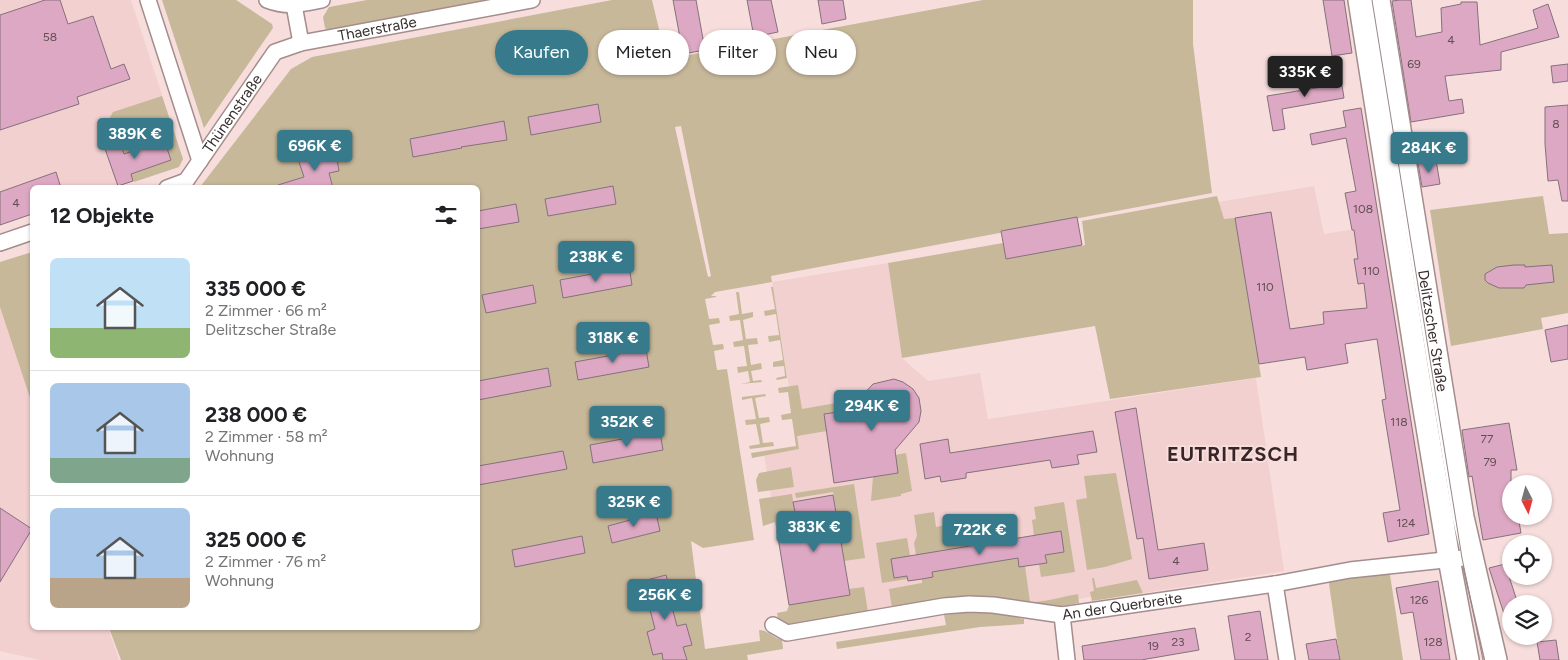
<!DOCTYPE html>
<html lang="de">
<head>
<meta charset="utf-8">
<style>
  :root { --surface:#fff; --page:#f6f6f6; --text:#202124; --muted:#757577; --line:#e0e0e0; --accent:#377a8b }
  body { margin:0; font-family:Figtree,sans-serif; background:var(--page); color:var(--text); height:100vh; display:flex; flex-direction:column; font-size:19px; white-space:nowrap }
  * { box-sizing:border-box; margin:0 }
  p { font-size:16px; color:var(--muted) }
  .icon { flex:none; width:28px; height:28px; fill:none; stroke:currentColor; stroke-width:2; stroke-linecap:round; stroke-linejoin:round }
  .map { position:relative; flex:1; overflow:hidden }
  .side { position:absolute; left:30px; top:185px; width:450px; height:445px; display:flex; flex-direction:column; background:var(--surface); border-radius:8px; box-shadow:0 1px 4px #0004 }
  .side>* { flex:none }
  .top-card { position:absolute; left:495px; top:30px; width:475px; height:45px; display:flex; gap:10px }
  .needle { width:32px; rotate:174deg }
  .controls { position:absolute; left:1502px; top:475px; display:grid; gap:10px }
  .controls a { display:grid; place-items:center; width:50px; height:50px; border-radius:50%; background:var(--surface); box-shadow:0 1px 4px #0004; font-size:25px }
  .price { position:absolute; translate:-50% -42px; padding:0 11px; border-radius:5px; background:var(--accent); color:#fff; font-size:16px; line-height:32px; filter:drop-shadow(0 1px 2px #0008) }
  .price::after { content:''; position:absolute; left:50%; top:30px; width:15px; height:11px; margin-left:-8px; background:inherit; clip-path:polygon(0 0,100% 0,50% 100%) }
  .price.active { background:#222; color:#fff }
  ul { padding:0; list-style:none }
  li { display:flex; align-items:center; gap:15px; height:125px; padding:0 20px }
  li+li { border-top:1px solid var(--line) }
  li span { display:grid; place-items:center; flex:none; width:140px; height:100px; border-radius:8px; color:#555 }
  li>.icon { margin-inline-start:auto }
  span .icon { width:60px; height:60px; fill:#fffc; stroke-width:1 }
  li b { font-size:21px }
  h2 { display:flex; justify-content:space-between; align-items:center; height:60px; padding:0 20px; font-size:21px }
  .chip { padding:0 18px; border-radius:22px; background:var(--surface); box-shadow:0 1px 4px #0004; font-size:18px; line-height:45px }
  .chip.active { background:var(--accent); color:#fff }
  .map>svg:first-child { display:block }
  .built { fill:#f1d0cf }
  .green { fill:#c7b89a; fill-rule:evenodd }
  .building { fill:#dda8c3; stroke:#84717b }
  .lines { fill:none; stroke-linecap:round; stroke-linejoin:round }
  .street-casing { stroke:#a48d8c; stroke-width:18 }
  .secondary-casing { stroke:#a48d8c; stroke-width:24 }
  .street { stroke:#fff; stroke-width:15 }
  .secondary { stroke:#fff; stroke-width:21 }
  .tram { stroke:#978685; stroke-width:1 }
  .labels { text-anchor:middle; stroke-width:4; stroke-linejoin:round; paint-order:stroke }
  .number-label { font-size:12px; fill:#614d53 }
  .street-label { font-size:15px; fill:#382f2e; stroke:#f7dedd }
  .district-label { font-size:20px; font-weight:bold; letter-spacing:1px; fill:#382626; stroke:#f7dedd }
</style>
</head>
<body>
<div class="map">
<svg width="1568" height="660" viewBox="0 0 1568 660">
  <rect width="100%" height="100%" fill="#f7dedd"/>
  <path class="built" d="M0,0H131L183,159L133,181L113,187L32,188V214L0,225Z
    M1314,186L1324,234L1380,225L1398,335L1345,344L1348,363L1307,370L1304,357L1247,366L1219,202Z
    M888,263L902,358L928,381L980,373L988,419L1256,378L1284,571L1144,593L1140,589L1041,605L953,598L939,599L790,625L789,605L764,455L799,449L772,282Z
    M0,307L32,404V628H108L119,660H40L0,651Z"/>
  <path class="green" d="M162,0H236L272,24L273,28L204,128Z
    M367,0H483L476,6L333,33L325,28L323,17L329,7Z
    M612,0H652L670,75L667,59L983,0H1193V44L1212,193L771,276L772,282L715,292L711,296H716V297L705,299L709,319L719,318L720,323L709,325L713,345L723,344L724,349L714,351L717,370L727,369L754,540L703,548L691,541L705,649L760,641L759,630C768,630 773,638 782,640L783,649L747,655L748,660H121L109,628H478V188L200,187L291,69L312,57ZM681,126L711,276L708,277L675,127Z
    M162,96L183,159L179,167L134,182L109,119L113,112Z
    M1217,196L1224,219L1235,218L1261,377L1110,399L1095,326L902,358L888,263L1003,243L1006,259L1082,245V246L1085,245L1082,221Z
    M1543,196L1549,234L1568,233V313L1541,318L1543,329L1451,346L1430,210Z
    M32,252V404L0,307V262Z
    M771,287H773L787,378L777,380L776,378L785,376L784,366L773,367V362L783,360L780,340L769,342L768,336L779,335L776,314L765,316L764,311L775,309Z
    M736,292H739L742,314L753,312V317L743,320L746,339L757,338L758,344L748,345L751,365L761,363L762,369L751,371L753,381L761,380L762,382L740,384L750,382L748,371L738,373L737,367L747,366L744,346L734,347L733,342L743,340L740,320L730,321L729,316L739,314Z
    M798,385L802,409L836,403L842,407L845,411L827,431L797,436L799,449L752,458L751,453L796,446L792,419L782,420L781,415L791,413L788,392L779,393L778,388Z
    M765,394L766,396L755,398L759,418L769,417L770,422L760,424L763,443L773,442L774,446L750,449L749,446L760,444L756,424L746,425L745,420L756,419L752,398L742,400V397Z
    M906,453L912,491L901,494V496L871,501L873,477L898,473L895,455Z
    M791,467L794,487L758,492L756,480L759,473Z
    M1116,473L1132,559L1105,567L1087,570L1076,500L1087,498L1084,476Z
    M854,484L865,558L844,561L833,492L796,498L795,493Z
    M792,494L797,527L777,531L775,522L763,526L759,499Z
    M1064,502L1075,572L1041,577L1039,564L1047,563L1045,555L1064,552L1061,532L1034,536L1032,520L1036,519L1034,507Z
    M934,512L936,527L957,523L959,531H963L966,547L916,555L914,543L917,536L914,515Z
    M907,538L910,556L891,559L894,578L907,576V579L882,583L876,543Z
    M1018,558L1019,567L1025,566L1030,602C1043,603 1064,596 1078,594L1079,603L1050,608L953,598L939,599L892,608L889,589L922,583V579L933,577L932,572Z
    M1389,568L1403,660H1340L1328,577Z
    M1092,578H1094L1096,588L1137,580L1143,593L1092,601L1090,592L1094,591Z
    M864,587L868,612L790,625H784L778,620L777,613L787,611L789,605L850,595L849,589Z
    M973,612C991,612 1007,615 1024,619V624L980,627L837,649L836,642L946,625L944,615Z"/>
  <path class="building" d="M45,0H60L68,24L93,16L111,69L124,64L130,79L77,97L79,104L0,130V15Z
    M673,0H696L705,50L683,54Z
    M747,0H771L778,32L754,37Z
    M818,0H843L846,19L822,24Z
    M1323,0H1344L1352,53L1332,56Z
    M1400,0H1411L1416,37L1442,32L1441,8L1461,4V2H1477L1480,45L1538,28L1533,10L1548,4L1559,37L1501,52V70L1445,76L1449,101L1462,99L1464,113L1411,122L1392,1Z
    M1568,64V81L1553,83L1551,66Z
    M1339,66L1344,98L1282,109L1285,129L1273,131L1267,96L1328,86L1326,69Z
    M598,104L601,122L531,135L528,117Z
    M1568,105V201H1562L1558,180L1548,181L1545,144V107Z
    M1361,108L1429,534L1388,542L1383,513L1400,510L1382,400L1386,399L1377,339L1345,344L1348,363L1307,370L1305,357L1259,364L1235,218L1271,212L1290,329L1324,324L1323,312L1367,308L1364,283L1358,284L1354,259H1358L1354,230H1352L1345,193L1356,191L1346,138L1312,145L1310,134L1346,127L1343,111Z
    M504,121L507,140L461,147L462,148L413,157L410,139Z
    M164,140L171,160L131,174L133,181L118,186L104,146L120,141L124,154Z
    M318,152L319,156L336,153L339,171L329,173L333,188H278V185L304,177L298,159Z
    M1436,160L1440,184L1422,187L1418,163Z
    M56,172L61,188H32V214L0,225V192Z
    M613,186L616,204L548,216L545,199Z
    M516,204L519,222L478,229V211Z
    M1077,217L1082,245L1006,259L1001,231Z
    M1514,265H1525V267L1552,265L1554,282L1526,285L1524,288H1499L1488,283L1485,280V274L1497,267Z
    M629,267L632,285L563,298L560,280Z
    M533,285L536,303L486,313L482,295Z
    M1568,325V359L1551,362L1545,330Z
    M645,344L649,367L578,380L575,362L635,351L634,346Z
    M548,368L551,386L478,400V381Z
    M894,379L903,382L913,389L919,398L921,411L919,422L895,450L898,473L834,483L824,414L859,409L862,396L873,384Z
    M1136,408L1158,550L1204,543L1208,570L1149,579L1143,538L1137,539L1115,412Z
    M1509,423L1517,470H1511V516H1518L1521,533L1483,540L1472,476L1469,477L1462,430Z
    M1093,431L1097,452L1077,455L1079,464L1052,468L1050,460L966,473V478L941,482L940,476L925,479L920,444L948,439L950,453Z
    M660,432L663,450L593,463L590,445Z
    M563,451L567,469L478,485V466Z
    M833,495L850,595L789,605L777,531L798,527L793,502Z
    M0,508L32,529L0,582Z
    M656,513L660,531L612,543L608,526Z
    M1061,531L1064,552L1045,555L1047,563L1019,567L1018,558L932,572L933,577L922,579L908,581L907,576L894,578L891,559Z
    M582,536L585,553L515,567L512,550Z
    M1505,564L1518,604H1511V629H1509L1489,568Z
    M666,575L671,592H668L677,626L686,624L692,645L683,647L687,660H663L662,653L653,655L647,632L655,629L647,598L644,599L639,582Z
    M1438,581L1450,660H1421L1413,612L1401,614L1396,588Z
    M1260,611L1268,660H1235L1228,616Z
    M1195,628L1199,650L1141,660H1084L1082,646Z
    M1336,639L1340,660H1309L1306,644Z
    M1556,640L1559,660H1540L1537,642Z"/>
  <g class="lines">
    <g class="street-casing">
      <g id="street">
        <path d="M148,0L200,161"/>
        <path d="M267,0C288,8 301,4 322,0"/>
        <path d="M294,5L301,43"/>
        <path id="s1" d="M167,188L186,181L275,52L301,43L532,0"/>
        <path d="M0,243L32,232"/>
        <path d="M1275,584L1287,660"/>
        <path d="M1062,615L1067,660"/>
        <path id="s2" d="M773,625L787,633L944,606L969,604L993,605L1062,615L1275,584L1350,570L1473,557"/>
      </g>
    </g>
    <g class="secondary-casing">
      <g id="secondary">
        <path d="M1359,0L1422,397L1449,559L1468,660"/>
        <path id="s3" d="M1379,0L1463,517L1496,660"/>
      </g>
    </g>
    <use href="#street" class="street"/>
    <use href="#secondary" class="secondary"/>
    <path class="tram" d="M1372,0L1462,558L1483,660"/>
  </g>
  <g class="labels">
    <g class="number-label">
      <text x="50" y="41">58</text>
      <text x="1451" y="44">4</text>
      <text x="1414" y="68">69</text>
      <text x="1556" y="128">8</text>
      <text x="16" y="207">4</text>
      <text x="1363" y="213">108</text>
      <text x="1371" y="275">110</text>
      <text x="1265" y="291">110</text>
      <text x="1399" y="426">118</text>
      <text x="1487" y="443">77</text>
      <text x="1490" y="466">79</text>
      <text x="1406" y="527">124</text>
      <text x="1176" y="565">4</text>
      <text x="1419" y="604">126</text>
      <text x="1248" y="641">2</text>
      <text x="1178" y="646">23</text>
      <text x="1433" y="646">128</text>
      <text x="1153" y="650">19</text>
    </g>
    <g class="street-label">
      <text dy="5" stroke="none"><textPath href="#s1" startOffset="282">Thaerstraße</textPath></text>
      <text dy="5" stroke="none"><textPath href="#s1" startOffset="102">Thünenstraße</textPath></text>
      <text dy="5" stroke="none"><textPath href="#s3" startOffset="335">Delitzscher Straße</textPath></text>
      <text dy="5" stroke="none"><textPath href="#s2" startOffset="355">An der Querbreite</textPath></text>
    </g>
    <g class="district-label">
      <text x="1233" y="461">EUTRITZSCH</text>
    </g>
  </g>
</svg>
<div class="controls">
<a><svg class="needle" viewBox="-14 -14 28 28"><path d="M0-13l5 13h-10z" fill="#e53935"/><path d="M0 13l5-13h-10z" fill="#757577"/></svg></a>
<a><svg class="icon" aria-label="locate" viewBox="0 0 24 24"><circle cx="12" cy="12" r="6"/><path d="M12 2v4M12 18v4M2 12h4M18 12h4"/></svg></a>
<a><svg class="icon" aria-label="layers" viewBox="0 0 24 24"><path d="M12 4l9 5-9 5-9-5zM3 14l9 5 9-5"/></svg></a>
</div>
<b class="price active" style="left:1305px;top:98px">335K €</b>
<b class="price" style="left:135px;top:160px">389K €</b>
<b class="price" style="left:315px;top:172px">696K €</b>
<b class="price" style="left:1429px;top:174px">284K €</b>
<b class="price" style="left:596px;top:283px">238K €</b>
<b class="price" style="left:613px;top:364px">318K €</b>
<b class="price" style="left:872px;top:432px">294K €</b>
<b class="price" style="left:627px;top:448px">352K €</b>
<b class="price" style="left:634px;top:528px">325K €</b>
<b class="price" style="left:814px;top:553px">383K €</b>
<b class="price" style="left:980px;top:556px">722K €</b>
<b class="price" style="left:665px;top:621px">256K €</b>
<div class="top-card">
<a class="chip active">Kaufen</a>
<a class="chip">Mieten</a>
<a class="chip">Filter</a>
<a class="chip">Neu</a>
</div>
<section class="side">
<h2>12 Objekte<svg class="icon" aria-label="filters" viewBox="0 0 24 24"><path d="M4 7h16M4 17h16"/><circle cx="9" cy="7" r="2"/><circle cx="15" cy="17" r="2"/></svg></h2>
<ul>
<li><span style="background:linear-gradient(#bfe0f5 70%,#8fb573 0)"><svg class="icon" aria-label="home" viewBox="0 0 24 24"><path d="M3 11l9-7 9 7M6 9v11h12V9"/></svg></span><div><b>335 000 €</b><p>2 Zimmer · 66 m²</p><p>Delitzscher Straße</p></div></li>
<li><span style="background:linear-gradient(#a9c7e8 75%,#7fa58c 0)"><svg class="icon" aria-label="home" viewBox="0 0 24 24"><path d="M3 11l9-7 9 7M6 9v11h12V9"/></svg></span><div><b>238 000 €</b><p>2 Zimmer · 58 m²</p><p>Wohnung</p></div></li>
<li><span style="background:linear-gradient(#a9c7e8 70%,#b9a48a 0)"><svg class="icon" aria-label="home" viewBox="0 0 24 24"><path d="M3 11l9-7 9 7M6 9v11h12V9"/></svg></span><div><b>325 000 €</b><p>2 Zimmer · 76 m²</p><p>Wohnung</p></div></li>
</ul>
</section>
</div>
</body>
</html>
